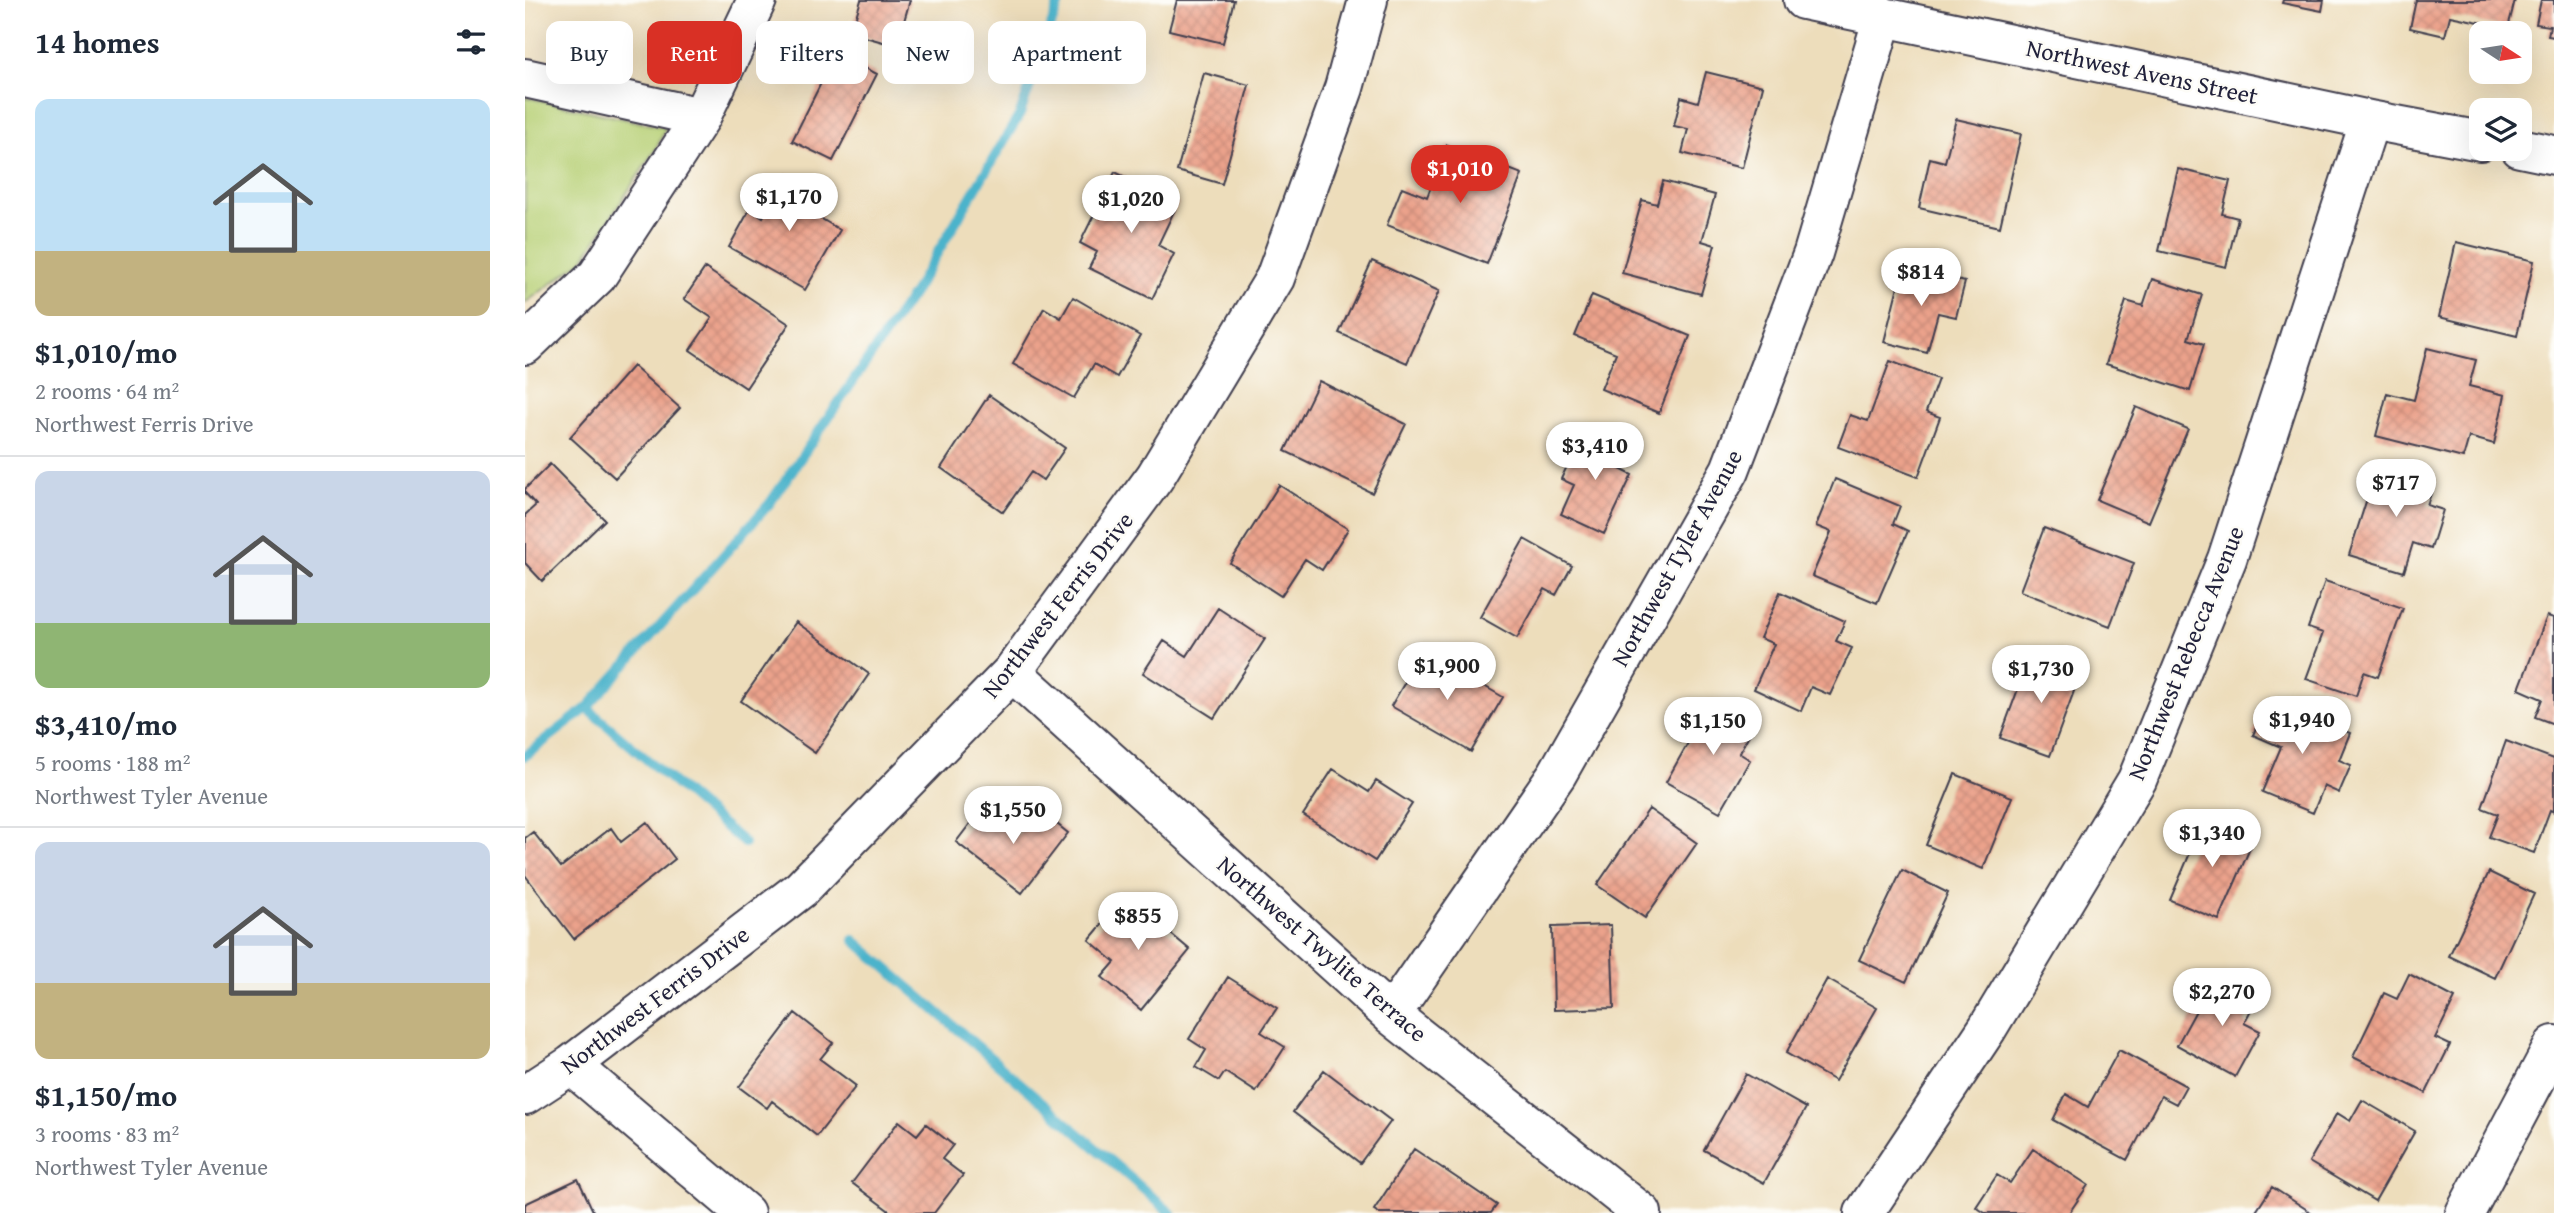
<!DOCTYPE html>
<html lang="en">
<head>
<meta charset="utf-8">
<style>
  :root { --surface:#fff; --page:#f2f2f3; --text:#1f2937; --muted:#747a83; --line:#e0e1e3; --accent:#d93025 }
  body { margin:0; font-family:"Gentium Book Plus",serif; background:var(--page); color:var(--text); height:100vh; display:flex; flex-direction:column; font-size:26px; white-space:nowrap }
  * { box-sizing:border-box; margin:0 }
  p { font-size:23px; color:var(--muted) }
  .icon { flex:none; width:38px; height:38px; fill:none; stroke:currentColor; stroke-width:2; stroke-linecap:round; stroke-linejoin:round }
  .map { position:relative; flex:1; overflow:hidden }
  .panel { display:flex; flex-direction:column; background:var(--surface); width:525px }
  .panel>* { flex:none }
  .guide { position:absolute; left:21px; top:21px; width:665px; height:63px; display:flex; gap:14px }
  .needle { width:46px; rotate:102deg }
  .fabs { position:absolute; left:1944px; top:21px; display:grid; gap:14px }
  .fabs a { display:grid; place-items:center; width:63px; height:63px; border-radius:14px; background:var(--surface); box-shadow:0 7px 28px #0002; font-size:35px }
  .price { position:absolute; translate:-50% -60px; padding:0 16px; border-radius:24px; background:#fff; color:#222; font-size:23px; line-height:46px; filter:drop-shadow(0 2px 4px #0008) }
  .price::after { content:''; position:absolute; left:50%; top:42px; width:21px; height:16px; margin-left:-10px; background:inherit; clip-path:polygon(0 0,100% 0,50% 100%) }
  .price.current { background:var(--accent); color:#fff }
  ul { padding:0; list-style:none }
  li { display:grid; align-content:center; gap:14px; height:371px; padding:0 35px }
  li+li { border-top:2px solid var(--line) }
  li span { display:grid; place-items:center; height:217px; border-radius:14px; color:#555 }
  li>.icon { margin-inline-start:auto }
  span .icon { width:126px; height:126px; fill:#fffc; stroke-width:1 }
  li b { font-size:30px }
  h2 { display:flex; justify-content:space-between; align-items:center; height:84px; padding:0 35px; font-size:30px }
  .pill { padding:0 24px; border-radius:14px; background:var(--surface); box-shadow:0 7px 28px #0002; font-size:24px; line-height:63px }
  .pill.current { background:var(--accent); color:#fff }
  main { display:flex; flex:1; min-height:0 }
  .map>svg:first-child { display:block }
  .green { fill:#b7d076; stroke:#6c7958; stroke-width:2 }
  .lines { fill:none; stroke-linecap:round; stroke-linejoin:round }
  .stream { stroke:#4cb3cb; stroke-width:10 }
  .building { fill:url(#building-cross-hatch) }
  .street-casing { stroke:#403e4e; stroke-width:42 }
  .street { stroke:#fff; stroke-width:38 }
  .labels { text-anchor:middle; stroke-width:5; stroke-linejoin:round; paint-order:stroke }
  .street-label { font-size:24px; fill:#22223b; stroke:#fdfcf7 }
</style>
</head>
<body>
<main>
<section class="panel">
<h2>14 homes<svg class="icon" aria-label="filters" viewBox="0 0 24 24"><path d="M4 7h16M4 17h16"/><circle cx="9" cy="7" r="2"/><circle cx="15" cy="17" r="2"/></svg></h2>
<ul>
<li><span style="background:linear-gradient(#bfe0f5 70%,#c2b280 0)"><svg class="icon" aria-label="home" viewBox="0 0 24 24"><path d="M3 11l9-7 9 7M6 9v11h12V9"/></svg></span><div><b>$1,010/mo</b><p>2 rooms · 64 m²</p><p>Northwest Ferris Drive</p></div></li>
<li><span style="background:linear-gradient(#c9d6e8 70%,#8fb573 0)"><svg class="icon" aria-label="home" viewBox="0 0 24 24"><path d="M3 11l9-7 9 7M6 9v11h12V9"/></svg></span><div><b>$3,410/mo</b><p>5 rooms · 188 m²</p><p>Northwest Tyler Avenue</p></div></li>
<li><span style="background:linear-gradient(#c9d6e8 65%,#c2b280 0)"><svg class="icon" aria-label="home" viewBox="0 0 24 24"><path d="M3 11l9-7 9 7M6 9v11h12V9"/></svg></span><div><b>$1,150/mo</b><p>3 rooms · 83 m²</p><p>Northwest Tyler Avenue</p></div></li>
</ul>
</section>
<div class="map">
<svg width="2029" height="1213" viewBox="0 0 2029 1213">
  <defs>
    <pattern id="building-cross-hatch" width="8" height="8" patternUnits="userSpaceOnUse" patternTransform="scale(1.75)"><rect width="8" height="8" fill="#eba28b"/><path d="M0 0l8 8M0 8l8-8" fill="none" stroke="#c98b79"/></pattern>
  </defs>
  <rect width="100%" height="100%" fill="#fdfcf7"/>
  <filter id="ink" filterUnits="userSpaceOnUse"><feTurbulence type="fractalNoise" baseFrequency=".0143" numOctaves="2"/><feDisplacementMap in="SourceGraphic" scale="14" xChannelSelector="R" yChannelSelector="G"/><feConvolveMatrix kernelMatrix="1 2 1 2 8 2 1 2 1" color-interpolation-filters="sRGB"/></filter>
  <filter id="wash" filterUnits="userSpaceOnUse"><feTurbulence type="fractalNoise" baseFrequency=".00686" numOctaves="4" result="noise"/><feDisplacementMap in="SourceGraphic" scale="28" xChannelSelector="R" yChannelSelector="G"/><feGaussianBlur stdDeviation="1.57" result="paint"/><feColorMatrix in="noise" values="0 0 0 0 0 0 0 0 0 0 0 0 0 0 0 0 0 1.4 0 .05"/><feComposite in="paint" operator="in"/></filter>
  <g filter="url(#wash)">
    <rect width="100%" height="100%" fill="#edddbb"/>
    <path class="green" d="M0,97L141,128L130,150L57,261L0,303Z"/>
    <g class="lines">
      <path class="stream" d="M62,708L219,843
        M0,756L62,708L245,503L389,292L495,114L535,0
        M329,940L646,1213"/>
    </g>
    <g id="blocks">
      <path class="building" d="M336,0H385L372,46L326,33Z
        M652,0H709L698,43L644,30Z
        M1758,0H1799L1797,11L1757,3Z
        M1891,0H1990L1983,28L1925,16L1920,36L1885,28Z
        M2016,0H2029V37L2023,36L2025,26L2011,24Z
        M311,53L352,74L308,161L267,141Z
        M1181,72L1238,86L1217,168L1157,153L1163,129L1149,126L1156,97L1173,102Z
        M679,73L724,85L697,184L652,171Z
        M1431,119L1496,134L1475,227L1394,208L1405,158L1420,162Z
        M922,145L997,174L962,264L862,225L877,187L902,197Z
        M1653,169L1705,181L1697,214L1713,218L1701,267L1634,251Z
        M590,172L653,203L633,245L649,254L627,299L564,268L572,252L555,243Z
        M263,174L306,199L295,218L315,230L280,290L204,247L225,209L238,217Z
        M1138,181L1190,195L1177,241L1190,245L1176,294L1097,273L1117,200L1132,204Z
        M1931,242L2009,261L1992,336L1914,317Z
        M847,261L914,291L882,363L814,333Z
        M1378,266L1440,282L1431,317L1413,313L1402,353L1359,342Z
        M180,268L264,324L221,388L165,350L187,318L159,299Z
        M1627,279L1677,295L1663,339L1679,344L1665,391L1581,364L1601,301L1618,306Z
        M1067,295L1165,336L1134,413L1076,389L1091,353L1050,336Z
        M548,297L615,336L592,377L569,364L549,398L488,364L519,308L536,318Z
        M1902,348L1951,360L1944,386L1980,395L1969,444L1944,437L1938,458L1851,436L1862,393L1889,400Z
        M1365,361L1413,379L1401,412L1415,417L1393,477L1313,447L1325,415L1343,421Z
        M108,366L155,408L90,478L45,437Z
        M794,381L881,424L847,493L760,451Z
        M464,395L540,448L518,480L506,472L478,512L416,468Z
        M1611,407L1663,429L1624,522L1572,500Z
        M1059,430L1102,450L1093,468L1107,475L1079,534L1036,514L1049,485L1036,479Z
        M25,464L80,520L17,581L0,563V515L11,505L0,493V489Z
        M1853,464L1910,482L1902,505L1918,510L1906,549L1888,543L1879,572L1824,555Z
        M1310,479L1375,506L1368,524L1383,531L1352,603L1287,576L1306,532L1291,526Z
        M754,485L823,529L797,570L780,559L756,596L705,563Z
        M1519,528L1609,563L1585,626L1495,591Z
        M999,539L1047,566L1031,595L1020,589L992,638L955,617Z
        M1800,581L1878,608L1853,677L1839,672L1831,696L1781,679L1798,633L1783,628Z
        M1255,592L1320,621L1311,641L1327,648L1305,695L1286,687L1276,711L1229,689L1249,644L1235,638Z
        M693,608L740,639L689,718L618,673L639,641L662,656Z
        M2022,616L2029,618V724L2010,717L2017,699L1994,689Z
        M271,622L344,674L290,753L216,701Z
        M1506,654L1556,672L1525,756L1475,738Z
        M896,655L912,664L914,660L978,697L946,752L866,706Z
        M1743,699L1825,733L1814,760L1826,765L1814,793L1799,786L1788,813L1737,792L1756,747L1728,735Z
        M1187,700L1230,724L1214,753L1225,760L1195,812L1141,782Z
        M1981,741L2029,759V812L2025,810L2009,853L1964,837L1973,814L1957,808Z
        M808,769L844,792L851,781L887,804L850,861L778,815Z
        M1430,774L1487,797L1458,869L1401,845Z
        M457,808L492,835L512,808L543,833L497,893L431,842Z
        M1124,809L1172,843L1120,918L1072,885Z
        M1680,818L1729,839L1694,920L1645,900Z
        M122,822L150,859L49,939L0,875V838L8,832L36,867L86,828L96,842Z
        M1377,870L1423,893L1381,982L1334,960Z
        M1964,872L2009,894L1970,978L1924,956Z
        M601,896L665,950L616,1010L577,977L590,962L564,940Z
        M1086,925L1089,1008L1029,1010L1027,927Z
        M1884,974L1930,998L1910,1038L1925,1045L1901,1093L1828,1057L1859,993L1872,999Z
        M1690,976L1732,999L1719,1023L1735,1031L1710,1077L1652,1045Z
        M703,977L752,1008L736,1032L760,1047L731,1092L700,1072L694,1081L671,1067L681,1050L664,1039Z
        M1302,979L1352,1008L1310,1081L1261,1053Z
        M270,1013L308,1043L295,1059L331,1086L292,1136L247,1101L242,1108L214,1087Z
        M1594,1050L1661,1086L1651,1104L1636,1096L1602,1160L1528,1120L1541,1094L1563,1107Z
        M799,1070L866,1121L835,1163L768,1112Z
        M1221,1074L1281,1108L1239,1183L1179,1150Z
        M1837,1100L1890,1131L1850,1201L1784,1162L1812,1113L1825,1121Z
        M374,1121L392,1135L401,1124L428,1145L417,1159L438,1175L409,1213H367L327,1183Z
        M889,1149L972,1205L966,1213H854L849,1210Z
        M1508,1149L1563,1185L1544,1213H1460L1451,1207L1472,1175L1485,1183Z
        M53,1179L69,1213H0V1204Z
        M1747,1187L1787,1213H1730Z"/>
    </g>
  </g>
  <g filter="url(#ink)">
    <use href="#blocks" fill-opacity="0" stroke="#403e4e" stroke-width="2"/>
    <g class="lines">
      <g class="street-casing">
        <path id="street" d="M1278,0L1845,120L1956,141
          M0,78L176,117
          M1995,148L2029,155
          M0,345L72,276L176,117L232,0
          M487,672L866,1015L1117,1213
          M866,1015L1032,774L1205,470L1288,253L1358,17
          M46,1065L220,1213
          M0,1095L46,1065L276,889L487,672L630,477L750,278L819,88L843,0
          M1339,1213L1462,1029L1612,780L1702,559L1845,120
          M1940,1213L2029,1045"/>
      </g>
      <use href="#street" class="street"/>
    </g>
  </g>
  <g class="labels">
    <g class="street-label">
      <text transform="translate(1617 72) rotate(12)" y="8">Northwest Avens Street</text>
      <text transform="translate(1152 558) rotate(-61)" y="8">Northwest Tyler Avenue</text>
      <text transform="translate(533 605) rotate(-52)" y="8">Northwest Ferris Drive</text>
      <text transform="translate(1661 653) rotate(-68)" y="8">Northwest Rebecca Avenue</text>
      <text transform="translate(797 949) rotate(41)" y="8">Northwest Twylite Terrace</text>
      <text transform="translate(130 1000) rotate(-37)" y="8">Northwest Ferris Drive</text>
    </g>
  </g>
</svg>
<div class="fabs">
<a><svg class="needle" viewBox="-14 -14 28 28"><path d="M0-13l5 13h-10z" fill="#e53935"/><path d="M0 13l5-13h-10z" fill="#747a83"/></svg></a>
<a><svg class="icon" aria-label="layers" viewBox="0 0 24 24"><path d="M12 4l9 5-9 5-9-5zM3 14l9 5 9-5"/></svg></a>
</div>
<b class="price current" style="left:935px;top:205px">$1,010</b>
<b class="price" style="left:264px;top:233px">$1,170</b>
<b class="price" style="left:606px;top:235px">$1,020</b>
<b class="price" style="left:1396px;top:308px">$814</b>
<b class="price" style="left:1070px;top:482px">$3,410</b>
<b class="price" style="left:1871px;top:519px">$717</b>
<b class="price" style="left:922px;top:702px">$1,900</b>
<b class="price" style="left:1516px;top:705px">$1,730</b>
<b class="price" style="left:1777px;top:756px">$1,940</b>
<b class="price" style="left:1188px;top:757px">$1,150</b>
<b class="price" style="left:488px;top:846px">$1,550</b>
<b class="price" style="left:1687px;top:869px">$1,340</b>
<b class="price" style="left:613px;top:952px">$855</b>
<b class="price" style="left:1697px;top:1028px">$2,270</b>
<div class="guide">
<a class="pill">Buy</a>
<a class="pill current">Rent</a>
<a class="pill">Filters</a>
<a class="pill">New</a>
<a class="pill">Apartment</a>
</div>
</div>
</main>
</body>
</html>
